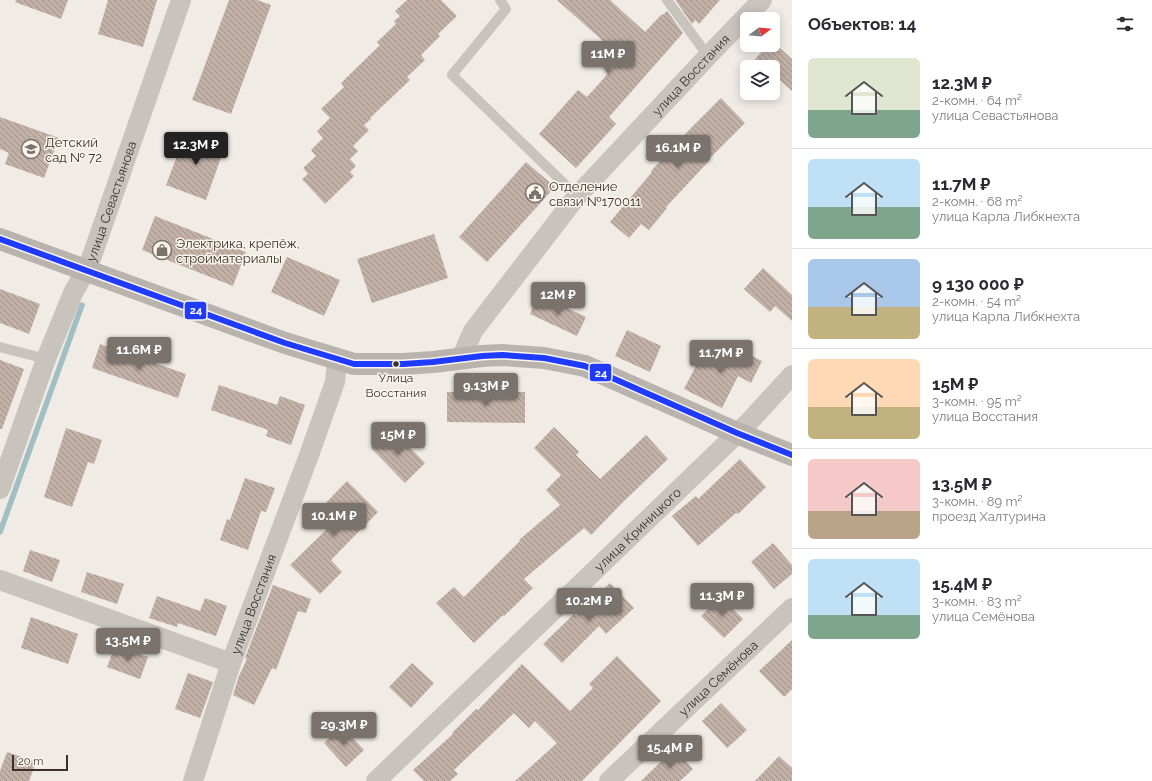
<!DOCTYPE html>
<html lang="ru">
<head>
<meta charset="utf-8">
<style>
  :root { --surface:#fff; --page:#f7f7f7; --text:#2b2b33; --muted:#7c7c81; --line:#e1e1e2; --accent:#7a726c }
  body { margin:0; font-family:Raleway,sans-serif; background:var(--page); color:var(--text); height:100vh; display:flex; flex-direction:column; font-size:15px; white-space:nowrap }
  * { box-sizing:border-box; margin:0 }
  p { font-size:13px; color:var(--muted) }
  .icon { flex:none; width:22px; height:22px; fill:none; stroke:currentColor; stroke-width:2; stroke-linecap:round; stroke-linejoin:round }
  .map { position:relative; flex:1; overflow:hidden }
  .details { display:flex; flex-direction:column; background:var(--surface); width:360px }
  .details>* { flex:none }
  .needle { width:26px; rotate:74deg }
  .buttons { position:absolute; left:740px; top:12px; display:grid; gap:8px }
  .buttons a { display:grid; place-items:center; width:40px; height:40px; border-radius:6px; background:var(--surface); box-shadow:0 2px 10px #0003; font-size:20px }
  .scale { position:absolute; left:12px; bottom:10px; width:56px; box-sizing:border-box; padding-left:4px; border:2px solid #3a312b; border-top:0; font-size:11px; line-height:14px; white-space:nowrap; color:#3a312b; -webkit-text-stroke:3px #fbf5ee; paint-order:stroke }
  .price { position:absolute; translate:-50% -34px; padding:0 9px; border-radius:4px; background:var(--accent); color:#fff; font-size:13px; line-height:26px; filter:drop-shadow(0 1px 2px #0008) }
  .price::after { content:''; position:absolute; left:50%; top:24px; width:12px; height:9px; margin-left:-6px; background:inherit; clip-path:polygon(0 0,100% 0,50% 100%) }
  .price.on { background:#222; color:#fff }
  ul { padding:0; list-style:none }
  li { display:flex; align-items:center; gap:12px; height:100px; padding:0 16px }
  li+li { border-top:1px solid var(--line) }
  li span { display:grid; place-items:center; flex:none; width:112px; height:80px; border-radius:6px; color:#555 }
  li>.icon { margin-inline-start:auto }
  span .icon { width:48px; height:48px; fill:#fffc; stroke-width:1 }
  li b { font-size:17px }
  h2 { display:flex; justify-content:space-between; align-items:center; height:48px; padding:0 16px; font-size:17px }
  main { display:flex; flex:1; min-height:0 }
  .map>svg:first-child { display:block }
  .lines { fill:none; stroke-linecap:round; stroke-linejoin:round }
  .stream { stroke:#a1bfc1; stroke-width:5.5 }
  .building { fill:url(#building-back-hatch) }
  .service { stroke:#c9c3bd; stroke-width:10 }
  .minor { stroke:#c9c3bd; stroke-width:20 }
  .secondary { stroke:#b9b3ae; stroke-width:22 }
  .bus-1-casing { stroke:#fbf5ee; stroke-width:9 }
  .bus-1 { stroke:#1f3bff; stroke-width:6 }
  .bus-dot { fill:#3a312b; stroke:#fbf5ee; stroke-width:1.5 }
  .labels { text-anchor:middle; stroke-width:3; stroke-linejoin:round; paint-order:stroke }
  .bus-label { font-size:12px; fill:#3a312b; stroke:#fbf5ee }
  .street-label { font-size:13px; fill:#3a312b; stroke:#fbf5ee }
  .poi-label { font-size:13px; fill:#3a312b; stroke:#fbf5ee; text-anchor:start }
  .line-badge { stroke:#fbf5ee; stroke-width:1.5 }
  .badge-label { font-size:11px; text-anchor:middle; font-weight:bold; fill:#fff }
</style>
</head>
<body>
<main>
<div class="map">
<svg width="792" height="781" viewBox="0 0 792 781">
  <defs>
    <pattern id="building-back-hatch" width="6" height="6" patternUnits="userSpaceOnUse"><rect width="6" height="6" fill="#c3b1a7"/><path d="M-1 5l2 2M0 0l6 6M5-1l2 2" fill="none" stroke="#9f9188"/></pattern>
  </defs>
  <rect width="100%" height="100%" fill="#f0ebe5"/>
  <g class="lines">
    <path class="stream" d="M0,532L82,305"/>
  </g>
  <path class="building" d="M16,0H68L61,19L15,2Z
    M108,0H157L143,47L98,34Z
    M229,0H257L271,5L231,114L192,100Z
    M407,0H441L457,16L438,34L440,36L421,55L425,60L407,77L410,80L370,118L371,119L364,125L369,130L353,146L358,151L350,159L356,166L350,172L354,176L325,204L302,179L308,174L303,168L316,156L311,150L323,138L317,131L330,118L321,109L344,87L341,83L380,45L377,42L396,24L394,21L400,16L395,11Z
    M557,0H610L645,32L662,14L663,15L667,11L683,33L609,117L616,124L576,168L539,134L578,90L587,97L622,58Z
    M676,0H720L699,24L695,20L692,24L676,1Z
    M773,42L792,59V91L773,74V67H765L755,59L768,45H773Z
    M721,98L745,123L708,160L709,161L666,207L667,208L649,230L641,224L629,238L610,222L652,172L651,171L691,128Z
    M0,117L59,138L44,178L5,164L9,153L0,149Z
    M186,132L225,146L206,200L166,185Z
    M526,162L555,187L487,262L459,237Z
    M155,216L246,252L233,286L142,250Z
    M434,234L448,278L372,303L357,259Z
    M287,257L340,280L324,316L271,292Z
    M763,268L792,295V321L775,306L770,312L744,289Z
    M0,289L40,304L29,334L0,323Z
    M538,295L586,317L577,336L530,314Z
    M627,330L661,346L650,372L615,356Z
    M100,344L186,374L178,398L92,368Z
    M727,344L762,361L751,383L738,376L722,408L684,389L704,350L720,358Z
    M0,360L24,369L2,429H0Z
    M219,385L277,405L280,396L305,405L291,445L266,436L268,430L211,410Z
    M447,392H525V423L447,422Z
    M554,427L579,452L576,455L600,479L646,435L668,459L623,502L591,535L584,528L524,579L533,588L504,616L503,615L474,643L436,603L454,587L464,597L520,541L519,540L560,505L546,490L561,475L534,448Z
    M66,428L102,440L94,464L88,462L72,507L44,497Z
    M391,428L425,463L405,483L371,448Z
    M740,459L766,487L738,514L736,513L698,546L672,516L696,496L698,499Z
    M245,478L275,488L266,512L261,511L248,550L220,540L227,519L230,520Z
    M347,481L378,512L331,560L342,572L320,594L290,565L332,524L319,510Z
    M773,543L792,565V574L774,589L751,562Z
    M30,550L60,560L52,582L23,571Z
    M87,572L124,584L117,604L81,592Z
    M610,583L634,608L606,634L599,626L562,663L543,644L574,614L576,616Z
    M273,585L311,599L306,613L298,611L276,670L272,668L254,705L233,695L239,676L247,659L245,658Z
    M157,596L200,611L205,598L227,606L216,636L178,623L177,627L149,618Z
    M721,597L743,619L724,638L701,616Z
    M31,617L78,634L68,664L21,648Z
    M792,640V689L784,697L759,671Z
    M115,646L148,657L140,679L107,667Z
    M617,656L661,701L582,781H515L557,743L535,721L529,728L514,713L454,770L458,774L450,781H424L413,770L453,734L452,733L476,709L478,710L522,664L570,711L593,688L589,684Z
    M412,663L434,683L411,708L389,687Z
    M188,673L213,682L200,718L175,709Z
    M721,703L747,730L727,748L702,721Z
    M342,726L364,750L346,767L324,743Z
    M674,749L693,769L680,781H641Z
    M7,752L36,762L29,781H0V771Z
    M779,756L792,768V781H755Z"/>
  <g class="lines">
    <path class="service" d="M500,0L506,9L452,75L577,196
      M667,0L708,56
      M0,347L46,359"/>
    <g class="minor">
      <path id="s1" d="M461,359L473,331L577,196L708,56L762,0"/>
      <path id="s2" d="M0,489L46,359L73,293L86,270L92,256L181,0"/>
      <path d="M0,580L231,663"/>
      <path id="s3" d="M193,781L231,663L308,458L335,382L337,360"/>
      <path id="s4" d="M376,781L748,423L792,375"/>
      <path id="s5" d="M609,781L792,608"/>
    </g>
    <path class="secondary" d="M0,239L285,343L354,364H403L433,362L482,356L502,355L544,358L585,366L737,433L792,455"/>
    <g class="bus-1-casing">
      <path id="bus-1" d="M0,239L285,343L354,364H403L433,362L482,356L502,355L544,358L585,366L737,433L792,455"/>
    </g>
    <use href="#bus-1" class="bus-1"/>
  </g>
  <defs>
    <g id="school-ring" transform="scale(1)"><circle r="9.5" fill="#fbf5ee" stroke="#7a726c" stroke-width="1.5"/><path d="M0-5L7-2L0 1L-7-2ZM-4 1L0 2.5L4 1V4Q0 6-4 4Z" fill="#7a726c"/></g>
    <g id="civic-ring" transform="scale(1)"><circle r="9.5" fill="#fbf5ee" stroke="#7a726c" stroke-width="1.5"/><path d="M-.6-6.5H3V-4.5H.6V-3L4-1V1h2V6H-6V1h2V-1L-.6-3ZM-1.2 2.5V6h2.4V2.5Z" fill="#7a726c"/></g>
    <g id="shop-ring" transform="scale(1)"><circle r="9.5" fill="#fbf5ee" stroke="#7a726c" stroke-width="1.5"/><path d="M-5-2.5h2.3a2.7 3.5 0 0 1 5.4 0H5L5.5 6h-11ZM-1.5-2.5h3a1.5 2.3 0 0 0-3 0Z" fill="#7a726c"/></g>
  </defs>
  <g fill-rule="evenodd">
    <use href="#school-ring" x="31" y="149"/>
    <use href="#civic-ring" x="535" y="193"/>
    <use href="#shop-ring" x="162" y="250"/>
  </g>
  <circle class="bus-dot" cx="396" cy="364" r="3.5"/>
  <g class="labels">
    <g class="bus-label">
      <text x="396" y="382">Улица<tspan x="396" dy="15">Восстания</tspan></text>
    </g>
    <g class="street-label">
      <text dy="5" stroke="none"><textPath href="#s1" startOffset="367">улица Восстания</textPath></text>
      <text dy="5" stroke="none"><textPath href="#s2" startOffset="309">улица Севастьянова</textPath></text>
      <text dy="5" stroke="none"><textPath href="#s4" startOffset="363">улица Криницкого</textPath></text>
      <text dy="5" stroke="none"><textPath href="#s3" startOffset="187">улица Восстания</textPath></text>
      <text dy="5" stroke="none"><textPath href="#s5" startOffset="150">улица Семёнова</textPath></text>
    </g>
    <g class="poi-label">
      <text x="45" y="147">Детский<tspan x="45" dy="15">сад № 72</tspan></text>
      <text x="549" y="191">Отделение<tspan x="549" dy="15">связи №170011</tspan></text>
      <text x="176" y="248">Электрика, крепёж,<tspan x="176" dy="15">стройматериалы</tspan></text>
    </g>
  </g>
  <g class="line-badge">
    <rect x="184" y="301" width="23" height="19" rx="4" fill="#1f3bff"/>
    <rect x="589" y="363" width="23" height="19" rx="4" fill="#1f3bff"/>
  </g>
  <g class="badge-label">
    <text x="196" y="314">24</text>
    <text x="601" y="377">24</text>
  </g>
</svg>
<div class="buttons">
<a><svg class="needle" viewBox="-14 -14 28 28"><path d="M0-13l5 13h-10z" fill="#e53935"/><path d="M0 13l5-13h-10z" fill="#7c7c81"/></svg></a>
<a><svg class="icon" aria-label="layers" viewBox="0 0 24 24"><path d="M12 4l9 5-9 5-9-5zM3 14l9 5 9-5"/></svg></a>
</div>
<div class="scale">20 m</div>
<b class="price" style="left:608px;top:75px">11M ₽</b>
<b class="price on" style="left:196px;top:166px">12.3M ₽</b>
<b class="price" style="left:678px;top:169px">16.1M ₽</b>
<b class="price" style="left:558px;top:316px">12M ₽</b>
<b class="price" style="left:139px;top:371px">11.6M ₽</b>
<b class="price" style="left:721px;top:374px">11.7M ₽</b>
<b class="price" style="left:486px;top:407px">9.13M ₽</b>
<b class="price" style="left:398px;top:456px">15M ₽</b>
<b class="price" style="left:334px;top:537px">10.1M ₽</b>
<b class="price" style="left:722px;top:617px">11.3M ₽</b>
<b class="price" style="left:589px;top:622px">10.2M ₽</b>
<b class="price" style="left:128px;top:662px">13.5M ₽</b>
<b class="price" style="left:344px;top:746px">29.3M ₽</b>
<b class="price" style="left:670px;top:769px">15.4M ₽</b>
</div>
<section class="details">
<h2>Объектов: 14<svg class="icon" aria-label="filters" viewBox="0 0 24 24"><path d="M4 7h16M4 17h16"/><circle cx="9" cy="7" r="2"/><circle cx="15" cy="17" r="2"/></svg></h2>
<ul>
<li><span style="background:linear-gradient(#dfe7d0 65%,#7fa58c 0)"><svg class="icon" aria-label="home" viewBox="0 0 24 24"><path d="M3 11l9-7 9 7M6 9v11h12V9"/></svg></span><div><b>12.3M ₽</b><p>2-комн. · 64 m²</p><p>улица Севастьянова</p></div></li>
<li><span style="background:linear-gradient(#bfe0f5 60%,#7fa58c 0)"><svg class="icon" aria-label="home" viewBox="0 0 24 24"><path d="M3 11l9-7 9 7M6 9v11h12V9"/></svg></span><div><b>11.7M ₽</b><p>2-комн. · 68 m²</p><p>улица Карла Либкнехта</p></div></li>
<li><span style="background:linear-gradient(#a9c7e8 60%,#c2b280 0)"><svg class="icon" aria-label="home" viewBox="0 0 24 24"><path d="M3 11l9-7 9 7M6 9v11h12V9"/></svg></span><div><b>9 130 000 ₽</b><p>2-комн. · 54 m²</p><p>улица Карла Либкнехта</p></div></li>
<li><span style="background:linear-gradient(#ffd9b3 60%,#c2b280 0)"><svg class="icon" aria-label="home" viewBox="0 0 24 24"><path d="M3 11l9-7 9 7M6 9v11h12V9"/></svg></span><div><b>15M ₽</b><p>3-комн. · 95 m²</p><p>улица Восстания</p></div></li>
<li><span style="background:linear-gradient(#f6c9c9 65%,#b9a48a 0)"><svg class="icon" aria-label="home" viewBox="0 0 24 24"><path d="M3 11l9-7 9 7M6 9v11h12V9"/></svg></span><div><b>13.5M ₽</b><p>3-комн. · 89 m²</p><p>проезд Халтурина</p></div></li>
<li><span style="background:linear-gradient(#bfe0f5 70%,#7fa58c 0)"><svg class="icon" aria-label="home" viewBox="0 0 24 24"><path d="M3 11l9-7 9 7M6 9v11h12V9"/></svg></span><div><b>15.4M ₽</b><p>3-комн. · 83 m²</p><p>улица Семёнова</p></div></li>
</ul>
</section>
</main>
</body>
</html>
